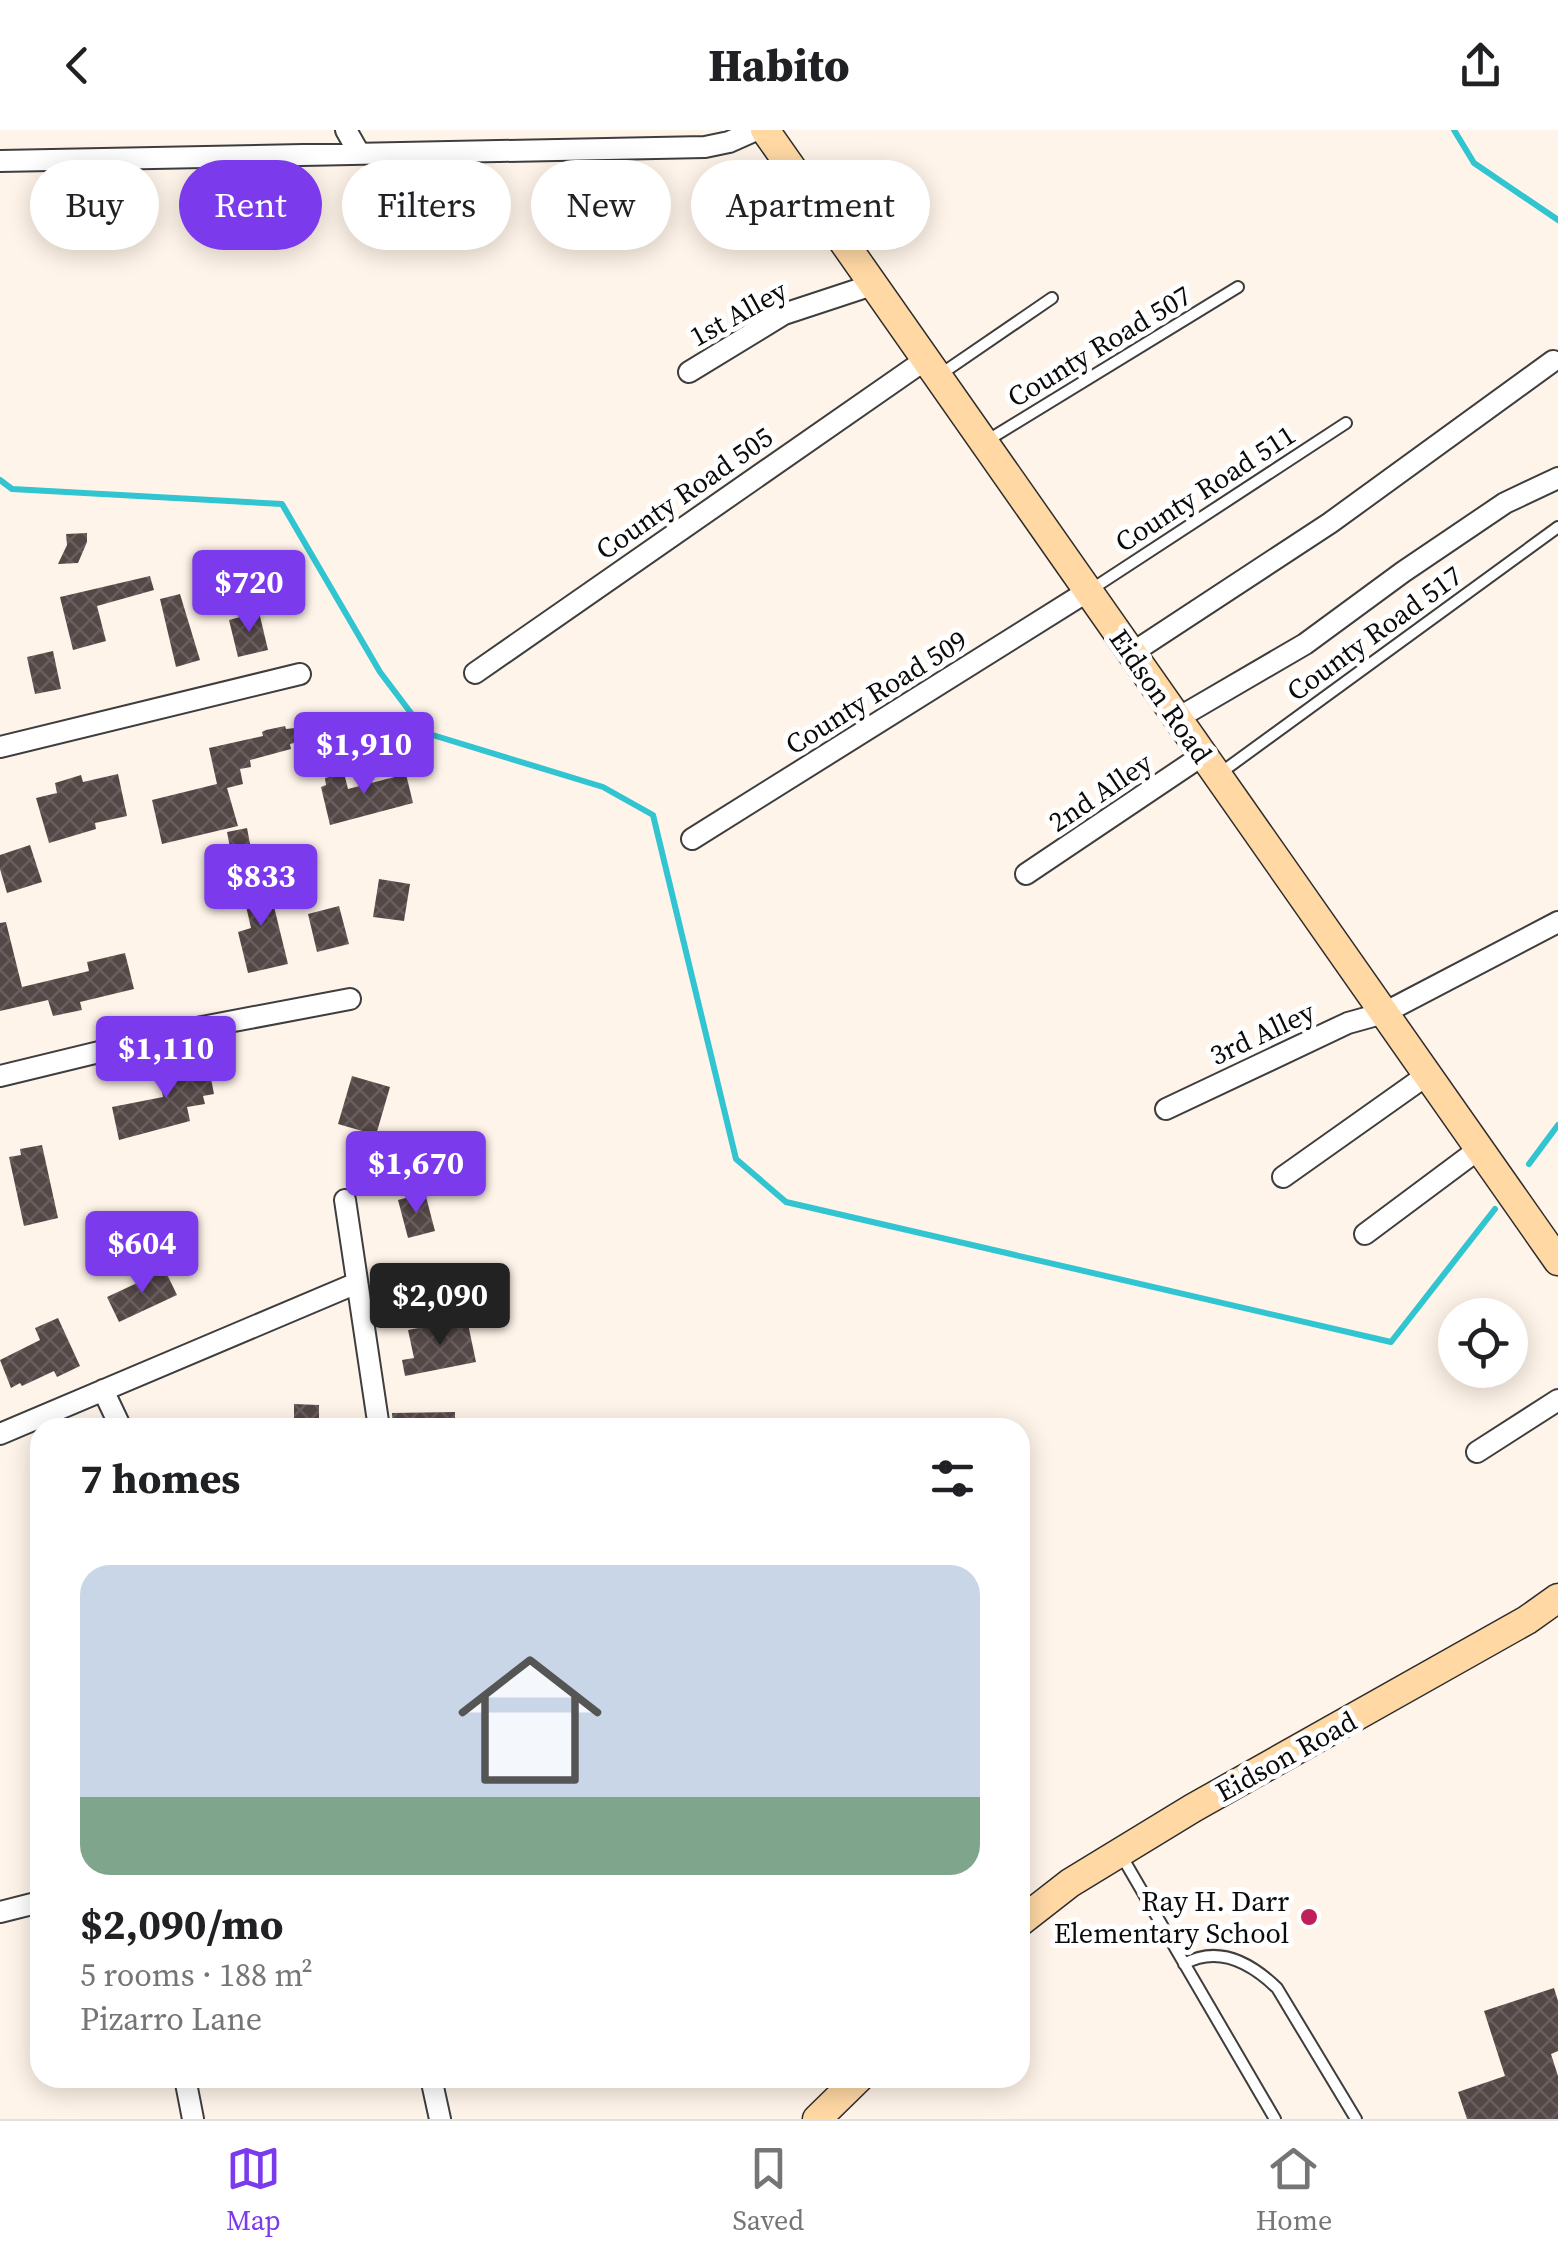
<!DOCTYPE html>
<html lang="en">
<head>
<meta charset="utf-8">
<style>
  :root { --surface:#fff; --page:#f6f6f6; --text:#202124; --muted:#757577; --line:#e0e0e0; --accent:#7c3aed }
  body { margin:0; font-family:"Source Serif 4",serif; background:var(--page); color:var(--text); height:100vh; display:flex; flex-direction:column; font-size:38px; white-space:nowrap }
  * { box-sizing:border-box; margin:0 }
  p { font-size:32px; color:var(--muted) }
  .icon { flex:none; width:55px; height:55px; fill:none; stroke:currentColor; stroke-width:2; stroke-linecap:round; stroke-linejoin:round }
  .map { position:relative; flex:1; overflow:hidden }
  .sheet { position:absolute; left:30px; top:1288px; width:1000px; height:670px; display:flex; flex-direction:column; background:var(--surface); border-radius:30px; box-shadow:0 5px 25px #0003 }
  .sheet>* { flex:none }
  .hud { position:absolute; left:30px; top:30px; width:1000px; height:90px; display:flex; gap:20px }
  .controls { position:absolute; left:1438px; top:1168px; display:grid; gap:20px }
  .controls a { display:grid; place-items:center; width:90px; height:90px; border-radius:50%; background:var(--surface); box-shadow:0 5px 25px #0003; font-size:50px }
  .price { position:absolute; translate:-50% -85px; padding:0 22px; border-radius:10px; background:var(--accent); color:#fff; font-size:32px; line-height:65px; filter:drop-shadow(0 2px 5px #0008) }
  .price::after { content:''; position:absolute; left:50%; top:60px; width:30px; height:22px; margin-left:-15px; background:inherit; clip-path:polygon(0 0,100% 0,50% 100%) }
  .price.current { background:#222; color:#fff }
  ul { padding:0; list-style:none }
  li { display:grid; align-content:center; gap:20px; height:530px; padding:0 50px }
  li span { display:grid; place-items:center; height:310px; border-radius:30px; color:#555 }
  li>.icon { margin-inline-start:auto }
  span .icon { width:180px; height:180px; fill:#fffc; stroke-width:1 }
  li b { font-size:42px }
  h2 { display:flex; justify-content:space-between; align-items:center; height:120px; padding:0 50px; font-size:42px }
  .pill { padding:0 35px; border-radius:45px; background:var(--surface); box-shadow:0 5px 25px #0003; font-size:35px; line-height:90px }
  .pill.current { background:var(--accent); color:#fff }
  header { display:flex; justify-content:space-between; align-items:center; height:130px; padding:0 50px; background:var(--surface); font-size:45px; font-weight:800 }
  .dock { display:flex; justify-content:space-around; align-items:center; height:140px; border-top:2px solid var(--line); background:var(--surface); font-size:28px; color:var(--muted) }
  .dock a { display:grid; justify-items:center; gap:5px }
  .dock .current { color:var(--accent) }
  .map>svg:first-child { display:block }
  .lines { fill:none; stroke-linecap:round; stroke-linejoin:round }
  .stream { stroke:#31c4d1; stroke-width:6 }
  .building { fill:url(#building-cross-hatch) }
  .lane-casing { stroke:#3e3e3e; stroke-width:14 }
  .street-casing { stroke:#3e3e3e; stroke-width:24 }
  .secondary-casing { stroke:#2d2d2d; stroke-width:31 }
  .lane { stroke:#fff; stroke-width:10 }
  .street { stroke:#fff; stroke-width:20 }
  .secondary { stroke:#ffd8a4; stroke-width:28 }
  .poi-dot { fill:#be2059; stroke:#fff; stroke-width:4 }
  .labels { text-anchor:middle; stroke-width:10; stroke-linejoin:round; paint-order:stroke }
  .street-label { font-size:28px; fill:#0b0b0b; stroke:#fff }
  .poi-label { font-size:28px; fill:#0b0b0b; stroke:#fff; text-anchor:end }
</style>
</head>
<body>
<header><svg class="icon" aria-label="back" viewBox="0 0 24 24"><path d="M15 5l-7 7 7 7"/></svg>Habito<svg class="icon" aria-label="share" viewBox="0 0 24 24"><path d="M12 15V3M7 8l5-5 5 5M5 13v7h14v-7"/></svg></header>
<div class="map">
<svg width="1558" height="1989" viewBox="0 0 1558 1989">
  <defs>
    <pattern id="building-cross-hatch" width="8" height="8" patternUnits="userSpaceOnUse" patternTransform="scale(2.5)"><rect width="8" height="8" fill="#544847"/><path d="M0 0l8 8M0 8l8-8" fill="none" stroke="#685e5d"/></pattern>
  </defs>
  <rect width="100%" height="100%" fill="#fff4e9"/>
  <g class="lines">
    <path class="stream" d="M1454,0L1474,33L1558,90
      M0,350L12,359L282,374L380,542L426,603L603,657L653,685L736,1029L786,1072L1391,1212L1495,1079
      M1529,1034L1558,995"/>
  </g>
  <path class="building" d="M87,403V412L78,433L58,434L67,415L66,404Z
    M150,446L154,460L97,476L106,511L73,520L60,467Z
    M180,464L200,530L176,537L160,469Z
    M259,482L268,520L238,527L229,490Z
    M53,521L61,559L35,564L27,527Z
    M344,584L351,608L326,615L323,605L290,614L291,619L250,630L251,637L240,639L243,654L227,658L238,696L162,714L152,670L217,654L209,618L263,606L262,602L266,600L285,596L286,599L295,598Z
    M344,643L348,659L406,644L413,673L330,695L321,657L326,655L325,648Z
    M118,644L127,686L95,693L96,699L49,713L36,668L57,663L55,653L81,645L83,652Z
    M247,698L251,719L231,723L227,702Z
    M30,715L42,752L7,763L0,739V725Z
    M267,748L288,834L248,843L238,802L251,798L241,754Z
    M379,749L410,754L404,791L373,787Z
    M339,776L349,814L317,822L308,784Z
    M6,792L22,857L89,841L87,832L125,823L134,859L80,872L82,880L53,886L48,870L0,881V793Z
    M188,933V937L208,933L214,964L203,966L205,974L187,977L190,991L119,1010L112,977L163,967L157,940Z
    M352,946L390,957L376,1005L338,994Z
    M42,1015L58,1088L24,1096L9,1027L21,1025L20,1019Z
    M425,1063L435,1101L408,1108L398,1070Z
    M165,1140L177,1165L119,1192L107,1167Z
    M58,1188L80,1236L57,1247L54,1241L22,1256L20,1253L11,1258L0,1230L40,1210L35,1198Z
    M467,1189L476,1232L405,1246L402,1230L414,1228L408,1200Z
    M294,1274L319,1275V1298H294Z
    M455,1282V1298H393L392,1283Z
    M1554,1858L1558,1871V1921L1551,1924L1558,1946V1989H1467L1458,1962L1505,1946L1484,1881Z"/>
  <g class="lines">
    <g class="lane-casing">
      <path id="lane" d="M941,244L1052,168
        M988,310L1238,157
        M1092,459L1346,293
        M1219,644L1558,397
        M1121,1725L1275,1989
        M1184,1834C1218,1815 1251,1833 1277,1858L1356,1989"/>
    </g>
    <g class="street-casing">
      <path id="street" d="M346,0L359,23
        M0,31L705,17L729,12L756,0
        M689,242L784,184L872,155
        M1132,523L1330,393L1553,231
        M475,543L925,230
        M1178,588L1305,514L1403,442L1505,373L1558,348
        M0,617L300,544
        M692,709L1088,461
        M1026,744L1203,625
        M0,946L202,897L350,869
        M1166,979L1348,893L1384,883L1558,792
        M1283,1047L1427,945
        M345,1070L379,1298
        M1365,1104L1479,1019
        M103,1260L121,1298
        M0,1304L357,1153
        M1477,1322L1558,1270
        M0,1782L40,1772
        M185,1948L193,1989
        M431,1948L440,1989"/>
    </g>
    <g class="secondary-casing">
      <path id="secondary" d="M765,0L1558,1131
        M1020,1792L1070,1753L1193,1678L1527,1490L1558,1468
        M817,1989L859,1948"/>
    </g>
    <use href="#lane" class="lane"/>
    <use href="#street" class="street"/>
    <use href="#secondary" class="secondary"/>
  </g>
  <circle class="poi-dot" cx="1309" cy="1787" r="10"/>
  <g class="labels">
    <g class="street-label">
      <text transform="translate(738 183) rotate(-29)" y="10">1st Alley</text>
      <text transform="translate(1099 216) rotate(-31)" y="10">County Road 507</text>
      <text transform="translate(1205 358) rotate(-33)" y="10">County Road 511</text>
      <text transform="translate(684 363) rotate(-35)" y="10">County Road 505</text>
      <text transform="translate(1374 503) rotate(-36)" y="10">County Road 517</text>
      <text transform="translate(876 562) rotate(-32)" y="10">County Road 509</text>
      <text transform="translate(1161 566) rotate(55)" y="10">Eidson Road</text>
      <text transform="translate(1100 662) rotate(-34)" y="10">2nd Alley</text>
      <text transform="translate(1262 903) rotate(-25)" y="10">3rd Alley</text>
      <text transform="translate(1286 1626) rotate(-29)" y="10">Eidson Road</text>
    </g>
    <g class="poi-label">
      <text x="1289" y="1781">Ray H. Darr<tspan x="1289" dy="32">Elementary School</tspan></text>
    </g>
  </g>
</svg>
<div class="controls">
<a><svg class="icon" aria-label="locate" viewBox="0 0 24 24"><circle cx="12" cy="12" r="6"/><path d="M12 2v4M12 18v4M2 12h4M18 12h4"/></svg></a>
</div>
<b class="price" style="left:249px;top:505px">$720</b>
<b class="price" style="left:364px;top:667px">$1,910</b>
<b class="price" style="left:261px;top:799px">$833</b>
<b class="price" style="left:166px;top:971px">$1,110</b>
<b class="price" style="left:416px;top:1086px">$1,670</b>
<b class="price" style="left:142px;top:1166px">$604</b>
<b class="price current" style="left:440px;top:1218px">$2,090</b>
<div class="hud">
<a class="pill">Buy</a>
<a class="pill current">Rent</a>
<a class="pill">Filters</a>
<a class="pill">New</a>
<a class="pill">Apartment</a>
</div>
<section class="sheet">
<h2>7 homes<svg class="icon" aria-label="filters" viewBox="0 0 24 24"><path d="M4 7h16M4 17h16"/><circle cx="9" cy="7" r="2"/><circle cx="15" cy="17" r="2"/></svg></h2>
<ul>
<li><span style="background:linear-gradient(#c9d6e8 75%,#7fa58c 0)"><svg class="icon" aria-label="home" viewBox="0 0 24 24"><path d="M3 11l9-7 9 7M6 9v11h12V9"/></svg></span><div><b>$2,090/mo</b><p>5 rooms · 188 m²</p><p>Pizarro Lane</p></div></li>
</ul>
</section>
</div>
<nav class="dock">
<a class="current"><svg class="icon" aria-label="map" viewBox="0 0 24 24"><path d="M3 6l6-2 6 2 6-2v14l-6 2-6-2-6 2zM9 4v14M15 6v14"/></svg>Map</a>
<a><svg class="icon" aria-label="saved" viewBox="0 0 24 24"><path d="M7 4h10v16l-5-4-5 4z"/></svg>Saved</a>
<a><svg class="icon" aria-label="home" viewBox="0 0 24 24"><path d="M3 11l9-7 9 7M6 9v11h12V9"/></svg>Home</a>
</nav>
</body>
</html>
